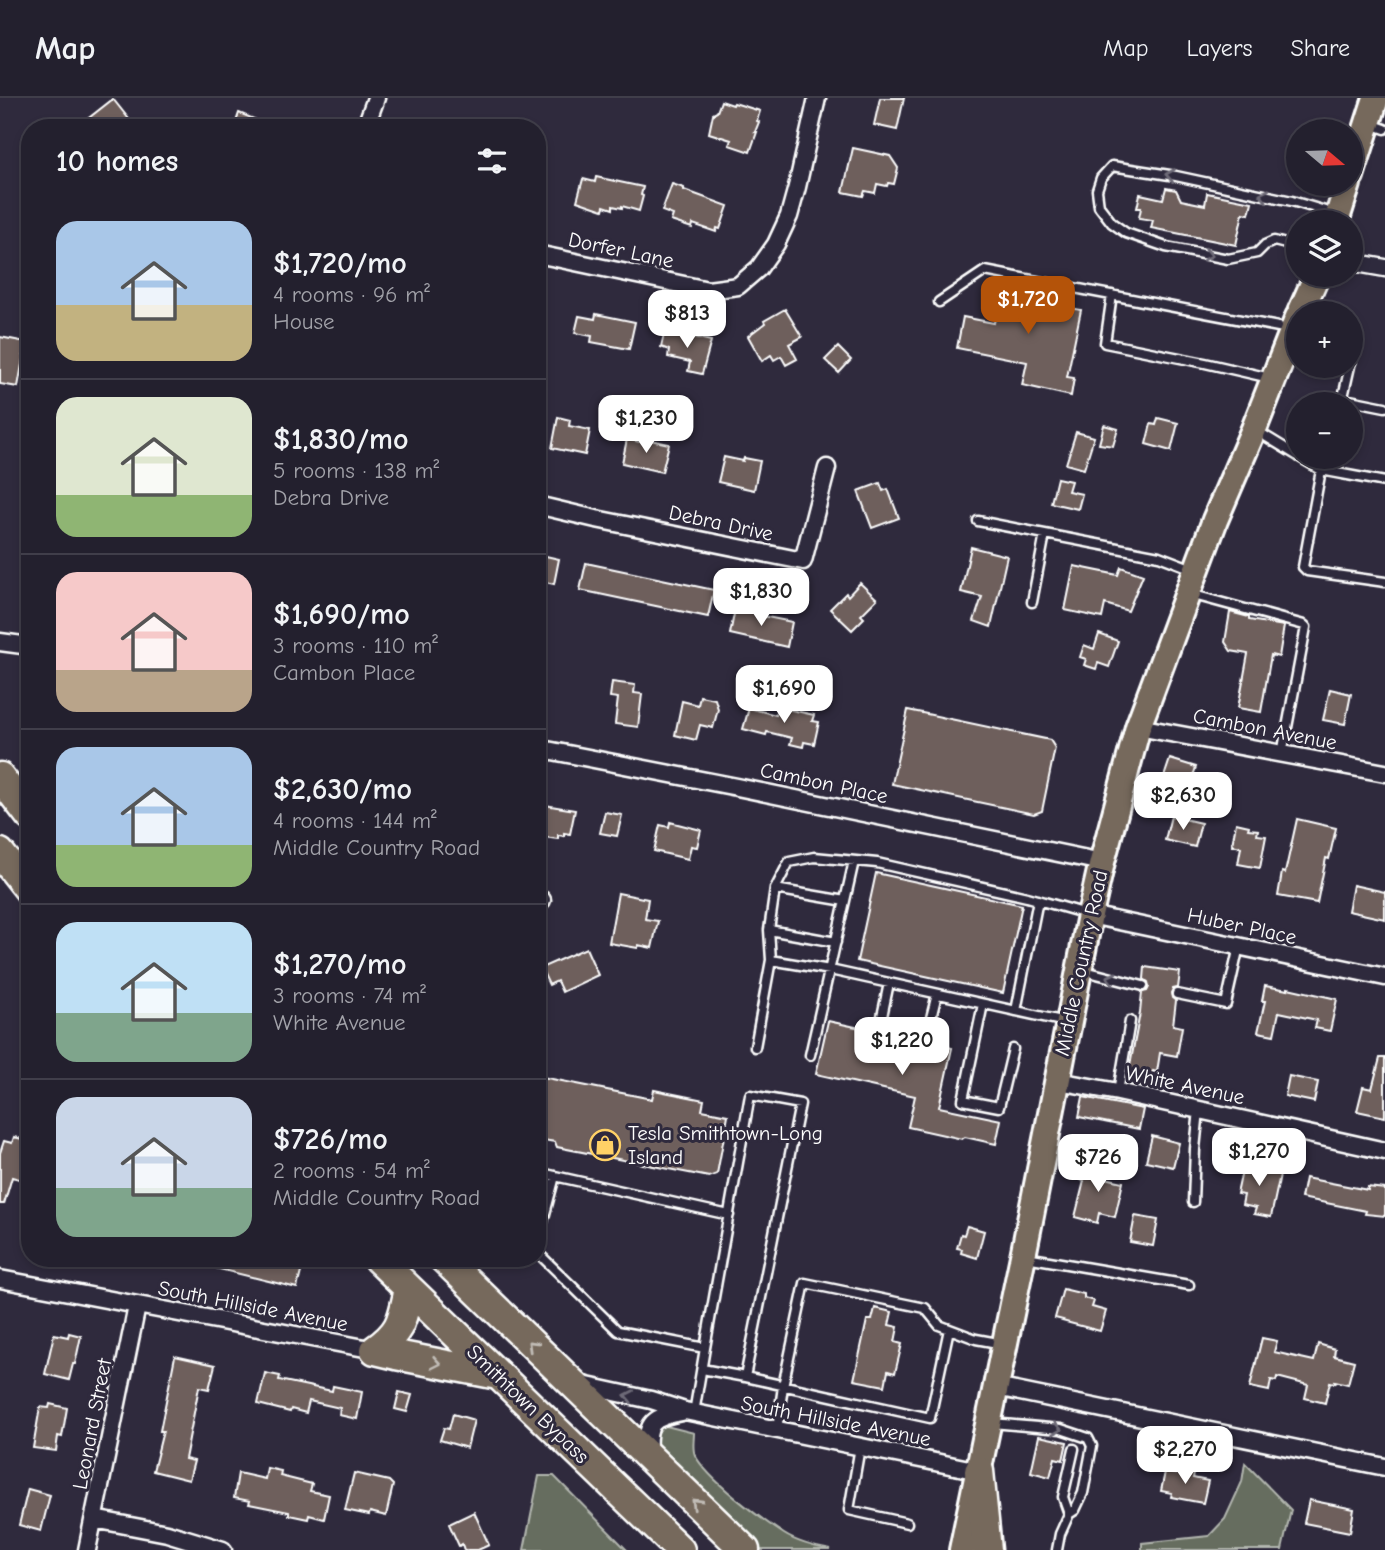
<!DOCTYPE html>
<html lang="en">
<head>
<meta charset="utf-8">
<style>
  :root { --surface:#23202e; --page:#2b2836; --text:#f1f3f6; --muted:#a3a3aa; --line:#403e4a; --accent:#b45309 }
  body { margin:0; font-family:"Comic Neue",sans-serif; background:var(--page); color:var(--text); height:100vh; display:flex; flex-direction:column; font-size:26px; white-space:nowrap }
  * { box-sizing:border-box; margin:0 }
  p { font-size:23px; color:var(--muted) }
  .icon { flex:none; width:38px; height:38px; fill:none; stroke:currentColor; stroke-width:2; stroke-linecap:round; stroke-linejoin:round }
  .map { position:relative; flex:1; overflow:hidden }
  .panel { position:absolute; left:21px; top:21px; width:525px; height:1148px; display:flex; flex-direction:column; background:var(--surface); border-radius:28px; box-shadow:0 4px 10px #0003,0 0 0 2px var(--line) }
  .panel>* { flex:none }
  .needle { width:46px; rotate:109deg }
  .buttons { position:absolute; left:1286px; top:21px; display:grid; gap:14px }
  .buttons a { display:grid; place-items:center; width:77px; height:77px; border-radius:50%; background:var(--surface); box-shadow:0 4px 10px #0003,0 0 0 2px var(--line); font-size:35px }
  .price { position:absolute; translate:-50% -60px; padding:0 16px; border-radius:14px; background:#fff; color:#222; font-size:23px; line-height:46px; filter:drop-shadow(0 2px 4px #0008) }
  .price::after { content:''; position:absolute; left:50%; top:42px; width:21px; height:16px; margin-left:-10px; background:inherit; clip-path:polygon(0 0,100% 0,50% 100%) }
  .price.on { background:var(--accent); color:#fff }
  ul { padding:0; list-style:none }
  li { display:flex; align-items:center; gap:21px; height:175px; padding:0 35px }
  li+li { border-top:2px solid var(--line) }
  li span { display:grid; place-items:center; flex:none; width:196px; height:140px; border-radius:21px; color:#555 }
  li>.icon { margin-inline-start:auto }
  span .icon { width:84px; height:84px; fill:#fffc; stroke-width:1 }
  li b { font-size:30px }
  h2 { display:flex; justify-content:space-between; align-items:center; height:84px; padding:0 35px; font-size:30px }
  header { display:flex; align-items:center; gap:42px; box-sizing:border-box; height:98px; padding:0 35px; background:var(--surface); border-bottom:2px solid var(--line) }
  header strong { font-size:33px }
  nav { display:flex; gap:38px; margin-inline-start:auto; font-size:24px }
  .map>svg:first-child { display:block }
  .green { fill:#666d5f; stroke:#b2b6af; stroke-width:2 }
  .building { fill:#6e5e5c; stroke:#fff; stroke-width:2 }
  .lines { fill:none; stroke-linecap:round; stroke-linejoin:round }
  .lane-casing { stroke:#fff; stroke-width:13 }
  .street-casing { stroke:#fff; stroke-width:21 }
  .primary-casing { stroke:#fff; stroke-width:30 }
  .highway-casing { stroke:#fff; stroke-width:33 }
  .lane { stroke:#2f2a3d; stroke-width:8 }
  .street { stroke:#2f2a3d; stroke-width:16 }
  .primary { stroke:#76695c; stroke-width:24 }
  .highway { stroke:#76695c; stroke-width:28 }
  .oneway { stroke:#6d6a77 }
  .oneway2 { stroke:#c1bcb6 }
  .labels { text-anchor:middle; stroke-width:6; stroke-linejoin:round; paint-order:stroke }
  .street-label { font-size:21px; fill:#fff; stroke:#2f2a3d }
  .poi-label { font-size:21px; fill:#fff; stroke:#2f2a3d; text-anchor:start }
</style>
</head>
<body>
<header>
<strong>Map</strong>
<nav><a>Map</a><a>Layers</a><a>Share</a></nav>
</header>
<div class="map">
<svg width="1385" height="1452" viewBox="0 0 1385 1452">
  <rect width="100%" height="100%" fill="#2f2a3d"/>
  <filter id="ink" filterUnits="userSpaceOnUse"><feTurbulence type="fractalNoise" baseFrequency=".0143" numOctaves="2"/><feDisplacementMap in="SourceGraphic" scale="14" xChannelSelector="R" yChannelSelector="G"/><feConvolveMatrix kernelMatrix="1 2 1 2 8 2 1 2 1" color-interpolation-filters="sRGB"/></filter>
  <g filter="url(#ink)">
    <path class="green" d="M662,1327L694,1335C694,1342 692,1351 695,1357C707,1381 761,1421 784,1436C798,1445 815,1449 831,1452H758L650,1351V1333Z
      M1245,1365L1291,1412L1282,1452H1142V1445L1209,1438L1225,1421L1242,1384Z
      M539,1378H554L627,1452H524Z"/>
    <path class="building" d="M880,0H904L897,32L874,27Z
      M113,1L136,30H76Z
      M721,3L733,7L734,5L760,13L757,23L759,24L755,34H757L750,54L729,47L731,42L709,35L713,16L717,14Z
      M239,15L274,29V30H234Z
      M853,50L890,58L898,70L894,86L888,85L887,88L877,86L875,95L865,93L863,98L843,94Z
      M596,79L643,89L641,97L643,98L639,113L622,108V110L613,108V111L604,108L603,112L577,103L583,81L595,84Z
      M672,86L684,90V92L728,108L720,131L717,130L716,134L693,126L692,130L671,123L673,117L662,113Z
      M1166,90L1176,92L1181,102L1205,107L1207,95L1252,104L1249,116L1243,115L1236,147L1151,130L1153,122L1139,120L1141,110H1137L1140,96L1163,101Z
      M1011,185L1053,193L1050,206L1081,212L1067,279L1074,280L1071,298L1022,287L1027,264L957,250L963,219L994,225L1001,191L1009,193Z
      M785,211L802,239L789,246L797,261L786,267L781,258L774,262L771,257L762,263L748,238L765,225L764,223Z
      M596,216L635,224L629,251L591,244L592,238L575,235L579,218L595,221Z
      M665,232L711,243L702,276L688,273L690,264L668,259L669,252L661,249Z
      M0,239L26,244L18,289L0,286Z
      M838,249L851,262L839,275L825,262Z
      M558,319L570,322L569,328L590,332L585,357L552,350Z
      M1158,320L1178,325L1171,353L1146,346L1151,326L1156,327Z
      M1104,327L1118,331L1113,348L1099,346Z
      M1076,334L1094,339L1084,371L1066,366Z
      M627,341L649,346L650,342L669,346L662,374L622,365Z
      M724,359L743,363L744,360L760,363L754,392L718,384Z
      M1057,380L1071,383L1068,393L1082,396L1078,411L1051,405Z
      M880,385L883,393L888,391L899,420L872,430L858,393Z
      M971,449L1007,458L991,529L974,523L982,499L961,494Z
      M537,456L559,461L554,486L537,482Z
      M586,465L714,492L708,519L580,492Z
      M1074,468L1118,477L1121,469L1143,477L1128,513L1105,506L1102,520L1065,512Z
      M860,485L877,501L861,517L864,520L852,532L830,511L846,495L848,498Z
      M744,510L758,513L757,517L792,524L787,549L730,536L735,511L743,513Z
      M1230,514L1249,519V522L1284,528L1279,559L1271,557L1261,614L1238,610L1248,556L1231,553L1225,544Z
      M1099,536L1118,543L1109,569L1098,565L1096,571L1084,567L1086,561L1080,559L1084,547L1094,551Z
      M612,584L635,587L634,595L642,596L638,629L615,626L618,600L610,599Z
      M1330,591L1351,596L1345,626L1323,622Z
      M700,598L715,601L718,611L713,630L700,627L696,642L675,637L682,603L698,607Z
      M778,609L814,617L812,623L819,624L814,646L804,644L803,649L790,646L792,640L767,634L766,637L743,631L749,610L776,617Z
      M908,612L1050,642L1055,650L1042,713L1034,716L892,686Z
      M1170,661L1196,669L1188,694L1171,689L1173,681L1164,679Z
      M539,706L575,712L570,736L564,735V738L558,737V741L537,738V718Z
      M605,714L622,717L617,738L600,735Z
      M1171,718L1201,725L1195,749L1165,742Z
      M1297,721L1336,730L1329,761L1326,760L1317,805L1278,798L1282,774L1285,775Z
      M670,724L701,732L697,749L691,748L688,761L654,753L660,727L669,729Z
      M1236,725L1249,728L1248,731L1258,732L1257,737L1266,738L1260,770L1238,766L1241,749L1232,747Z
      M876,775L1022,807L1003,895L857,863Z
      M1353,787L1385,794V821L1348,813Z
      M618,795L648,801L645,821L658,823L652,850L638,847V850L609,845Z
      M586,850L598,877L562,894L557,883L549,887L541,870Z
      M1145,869L1180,874L1178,890L1173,891L1171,895L1172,900L1176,903L1173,927L1182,929L1177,958L1160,955L1157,974L1153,973L1152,977L1129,973L1140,915L1142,894L1147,893L1149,889L1148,884L1144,881Z
      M1265,888L1288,892V890L1337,901L1330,933L1315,930L1317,922L1279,914L1274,937L1258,934L1265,903H1262Z
      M828,923L920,943L925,946L930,945L952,950L939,1009L1001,1022L996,1046L965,1039L962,1041L908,1029L915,998L816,976Z
      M1380,960H1385V1019L1357,1013L1363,989L1372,991Z
      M537,978L652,1001L654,992L704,1002L702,1012L728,1017L717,1076L709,1079L557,1049L555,1044L537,1041Z
      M1289,978L1318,984L1314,1004L1285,998Z
      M1083,999L1143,1011L1139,1031L1079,1019Z
      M1152,1038L1179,1045L1173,1069L1146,1063Z
      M14,1039L26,1042L25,1045L30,1046V1084L12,1079L4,1106H0V1055L4,1043L12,1045Z
      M1086,1062L1098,1065L1097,1069L1104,1070L1101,1079L1123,1084L1115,1119L1099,1115L1097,1125L1075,1119L1084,1083L1081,1082Z
      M1244,1064L1281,1072L1271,1119L1254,1116L1256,1110L1242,1107L1244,1097L1237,1096Z
      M1305,1080L1368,1092V1089L1385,1091V1118L1365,1116L1366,1113L1301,1100Z
      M1135,1118L1158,1122L1153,1148L1130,1144Z
      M967,1128L984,1133L977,1160L961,1155L962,1151L957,1150L961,1136L964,1137Z
      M196,1160H258L302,1170L297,1190L195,1165Z
      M1063,1191L1084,1196V1200L1094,1203L1092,1209L1106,1213L1100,1233L1062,1223L1063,1222L1055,1220Z
      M875,1210L892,1214L889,1227L898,1229L895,1244L902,1246L895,1275L888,1273L885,1288L854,1282L867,1222H872Z
      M69,1235L81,1238L75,1266H73L69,1282L45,1276L54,1236L68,1239Z
      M1262,1240L1277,1243L1274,1254L1314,1263L1318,1246L1335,1251L1334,1258L1354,1263L1348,1286L1335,1283V1285L1330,1284L1325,1305L1305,1300L1308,1287L1277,1279L1276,1283L1271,1282L1269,1293L1250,1289Z
      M175,1258L215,1267L209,1291L199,1289L185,1361L194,1363L189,1382L153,1373L163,1333H160Z
      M265,1275L280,1278L279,1282L332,1293L333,1288L362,1294L357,1321L339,1317L340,1310L309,1303L306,1315L291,1311L290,1314L258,1306Z
      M399,1294L412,1297L407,1314L395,1311Z
      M50,1306L67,1310L62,1339L58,1338L56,1353L33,1350L40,1309L49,1310Z
      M453,1316L474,1322L467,1350L440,1342L444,1330L449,1331Z
      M1039,1338L1067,1344L1063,1362L1055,1360L1050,1379L1031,1374Z
      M267,1370L281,1373L280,1378L312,1386L310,1393L329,1397L324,1421L309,1417L308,1421L289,1417V1414L249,1406L250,1403L234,1400L238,1375L265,1381Z
      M1177,1372L1194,1376L1193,1380L1208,1383L1203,1405L1171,1399L1172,1395L1161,1393L1165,1374L1176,1376Z
      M354,1375L389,1383L393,1387L386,1418L370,1414L369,1417L345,1412Z
      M28,1391L50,1397L41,1433L19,1427Z
      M1309,1402L1354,1411L1350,1434L1304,1425Z
      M474,1414L489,1447L478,1452H464L462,1446L459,1448L449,1426Z"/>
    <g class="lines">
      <g class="lane-casing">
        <path id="lane" d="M1371,26L1385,31
          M1298,149L1274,143L1265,147L1257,155L1228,161L1166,149L1126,135L1112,125L1099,108L1097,92L1101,80L1112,68L1176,78L1292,103L1335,116
          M1112,197L1105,245L1205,265L1270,280
          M939,204L985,173L1289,231
          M1351,251L1354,252L1351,265
          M1350,268L1343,299L1345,301L1385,309
          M1257,333L1298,358
          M1299,359L1321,372L1385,384
          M1321,372L1303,469L1307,473L1385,484
          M978,423L1159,458L1193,471
          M1190,496L1304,527L1306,529L1282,656
          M1032,504L1045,436
          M775,791L845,803
          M769,832L836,844
          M771,862L830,872L1066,924
          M1081,872L1143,888
          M1177,896L1226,906L1239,848
          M983,906L963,1002L999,1009L1013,951
          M1016,913L1038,802
          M880,928L889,885
          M926,940L937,896
          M755,949L771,862L769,832L775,791L789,764L814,759L877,765L1027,799L1087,816
          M810,957L854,763
          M1118,994L1130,923
          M537,1074L729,1117
          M1193,1104L1195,1051L1199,1012
          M537,1146L555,1078
          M537,1154L618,1233L705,1250L694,1315
          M1026,1159L1189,1187
          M702,1271L745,1279L800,1006L750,997L705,1250
          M745,1279L930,1320L949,1231
          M992,1325L1061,1331L1088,1340L1092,1348L1083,1395L1075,1412L1069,1416
          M777,1332L783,1288L805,1185L925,1210L939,1227L976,1241L1003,1246
          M860,1349L849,1412L907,1425
          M1057,1452L1060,1436L1069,1416L1063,1399L1074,1351"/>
      </g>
      <g class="street-casing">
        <path id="street" d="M365,30L376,0
          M537,156L708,192L738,188L759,170L776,146L789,118L797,89L817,0
          M1351,164L1385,170
          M537,407L596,421L803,463L827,370
          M0,544L30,548
          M1138,629L1385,675
          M537,650L737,689L1102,764
          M537,801L542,802
          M1090,817L1385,879
          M1058,983L1118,994L1385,1053
          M0,1181L375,1252
          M578,1286L651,1302L685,1313L979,1373
          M996,1289L1385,1369
          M648,1359C646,1326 649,1320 682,1314
          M94,1421L167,1435L223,1452
          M87,1452L137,1208"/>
      </g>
      <g class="primary-casing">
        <path id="primary" d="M1351,78L1376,0
          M1336,124L1348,86
          M1300,215L1317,177
          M962,1452L1023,1158L1090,817L1102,764L1138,629L1215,422L1254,331L1298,219"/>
      </g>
      <g class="highway-casing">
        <path id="highway" d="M0,679L30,718
          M0,755L30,793
          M377,1160L680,1452
          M443,1160L745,1452
          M375,1252L396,1257L498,1277
          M375,1252C402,1233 402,1222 409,1191
          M979,1373L987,1452"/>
      </g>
      <use href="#lane" class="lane"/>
      <use href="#street" class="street"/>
      <use href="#primary" class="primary"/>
      <use href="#highway" class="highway"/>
    </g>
    <defs><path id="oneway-chevron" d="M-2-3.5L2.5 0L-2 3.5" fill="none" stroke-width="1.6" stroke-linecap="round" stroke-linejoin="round" transform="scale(1.75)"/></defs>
    <g class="oneway">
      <use href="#oneway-chevron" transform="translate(1170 77) rotate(-170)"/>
      <use href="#oneway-chevron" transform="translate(1264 97) rotate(-168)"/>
      <use href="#oneway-chevron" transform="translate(1208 157) rotate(11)"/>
      <use href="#oneway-chevron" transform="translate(1111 880) rotate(-166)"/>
      <use href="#oneway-chevron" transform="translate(629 1298) rotate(-169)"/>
      <use href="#oneway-chevron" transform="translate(1057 1331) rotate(10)"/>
    </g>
    <g class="oneway2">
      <use href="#oneway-chevron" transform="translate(532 1247) rotate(-136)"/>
      <use href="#oneway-chevron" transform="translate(436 1265) rotate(11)"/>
      <use href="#oneway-chevron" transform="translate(696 1405) rotate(-136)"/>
    </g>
  </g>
  <defs>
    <g id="shop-ring" transform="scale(1.575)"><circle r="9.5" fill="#2f2a3d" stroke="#ffd166" stroke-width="1.5"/><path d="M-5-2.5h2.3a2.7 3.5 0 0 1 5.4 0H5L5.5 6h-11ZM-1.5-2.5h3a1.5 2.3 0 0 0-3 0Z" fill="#ffd166"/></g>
  </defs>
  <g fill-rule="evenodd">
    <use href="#shop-ring" x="605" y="1047"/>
  </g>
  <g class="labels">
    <g class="street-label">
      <text transform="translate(621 152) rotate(12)" y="7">Dorfer Lane</text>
      <text transform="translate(721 425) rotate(12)" y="7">Debra Drive</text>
      <text transform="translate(1265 631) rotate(11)" y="7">Cambon Avenue</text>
      <text transform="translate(824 685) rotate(12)" y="7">Cambon Place</text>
      <text transform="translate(1242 828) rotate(12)" y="7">Huber Place</text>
      <text transform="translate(1081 865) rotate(-78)" y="7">Middle Country Road</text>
      <text transform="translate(1185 987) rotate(12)" y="7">White Avenue</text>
      <text transform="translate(253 1208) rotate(11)" y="7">South Hillside Avenue</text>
      <text transform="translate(528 1306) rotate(44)" y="7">Smithtown Bypass</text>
      <text transform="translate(836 1323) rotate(11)" y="7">South Hillside Avenue</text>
      <text transform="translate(92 1326) rotate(-79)" y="7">Leonard Street</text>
    </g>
    <g class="poi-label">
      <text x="628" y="1042">Tesla Smithtown-Long<tspan x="628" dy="24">Island</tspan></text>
    </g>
  </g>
</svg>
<div class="buttons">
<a><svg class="needle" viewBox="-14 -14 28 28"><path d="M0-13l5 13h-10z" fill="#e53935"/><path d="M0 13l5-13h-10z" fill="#a3a3aa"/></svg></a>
<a><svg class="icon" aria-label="layers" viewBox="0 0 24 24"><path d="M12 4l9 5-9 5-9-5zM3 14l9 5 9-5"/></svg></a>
<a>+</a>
<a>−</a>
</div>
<b class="price on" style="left:1028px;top:238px">$1,720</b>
<b class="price" style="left:687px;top:252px">$813</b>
<b class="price" style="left:646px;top:357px">$1,230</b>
<b class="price" style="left:761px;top:530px">$1,830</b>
<b class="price" style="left:784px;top:627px">$1,690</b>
<b class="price" style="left:1183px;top:734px">$2,630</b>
<b class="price" style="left:902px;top:979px">$1,220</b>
<b class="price" style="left:1259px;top:1090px">$1,270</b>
<b class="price" style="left:1098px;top:1096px">$726</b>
<b class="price" style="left:1185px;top:1388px">$2,270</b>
<section class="panel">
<h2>10 homes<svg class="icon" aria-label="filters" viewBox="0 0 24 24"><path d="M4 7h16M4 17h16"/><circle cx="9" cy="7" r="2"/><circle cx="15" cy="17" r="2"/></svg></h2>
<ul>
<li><span style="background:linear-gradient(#a9c7e8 60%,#c2b280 0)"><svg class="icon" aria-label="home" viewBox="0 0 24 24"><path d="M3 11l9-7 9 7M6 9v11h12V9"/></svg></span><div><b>$1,720/mo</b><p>4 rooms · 96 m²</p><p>House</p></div></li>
<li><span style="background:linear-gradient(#dfe7d0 70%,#8fb573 0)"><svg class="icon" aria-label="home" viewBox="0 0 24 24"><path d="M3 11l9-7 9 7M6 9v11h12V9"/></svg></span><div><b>$1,830/mo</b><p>5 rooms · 138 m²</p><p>Debra Drive</p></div></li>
<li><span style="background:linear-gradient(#f6c9c9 70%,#b9a48a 0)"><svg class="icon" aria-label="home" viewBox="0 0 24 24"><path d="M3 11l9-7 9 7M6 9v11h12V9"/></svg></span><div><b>$1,690/mo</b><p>3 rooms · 110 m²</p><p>Cambon Place</p></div></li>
<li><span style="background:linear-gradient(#a9c7e8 70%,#8fb573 0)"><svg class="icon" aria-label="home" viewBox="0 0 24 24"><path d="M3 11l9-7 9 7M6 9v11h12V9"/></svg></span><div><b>$2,630/mo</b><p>4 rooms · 144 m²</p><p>Middle Country Road</p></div></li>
<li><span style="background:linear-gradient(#bfe0f5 65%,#7fa58c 0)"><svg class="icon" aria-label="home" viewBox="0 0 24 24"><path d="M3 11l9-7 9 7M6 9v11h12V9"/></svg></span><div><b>$1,270/mo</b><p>3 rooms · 74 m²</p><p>White Avenue</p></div></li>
<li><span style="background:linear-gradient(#c9d6e8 65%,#7fa58c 0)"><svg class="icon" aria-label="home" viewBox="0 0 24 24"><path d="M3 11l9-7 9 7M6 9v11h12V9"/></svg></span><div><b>$726/mo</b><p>2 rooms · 54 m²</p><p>Middle Country Road</p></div></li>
</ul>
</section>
</div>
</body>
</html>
